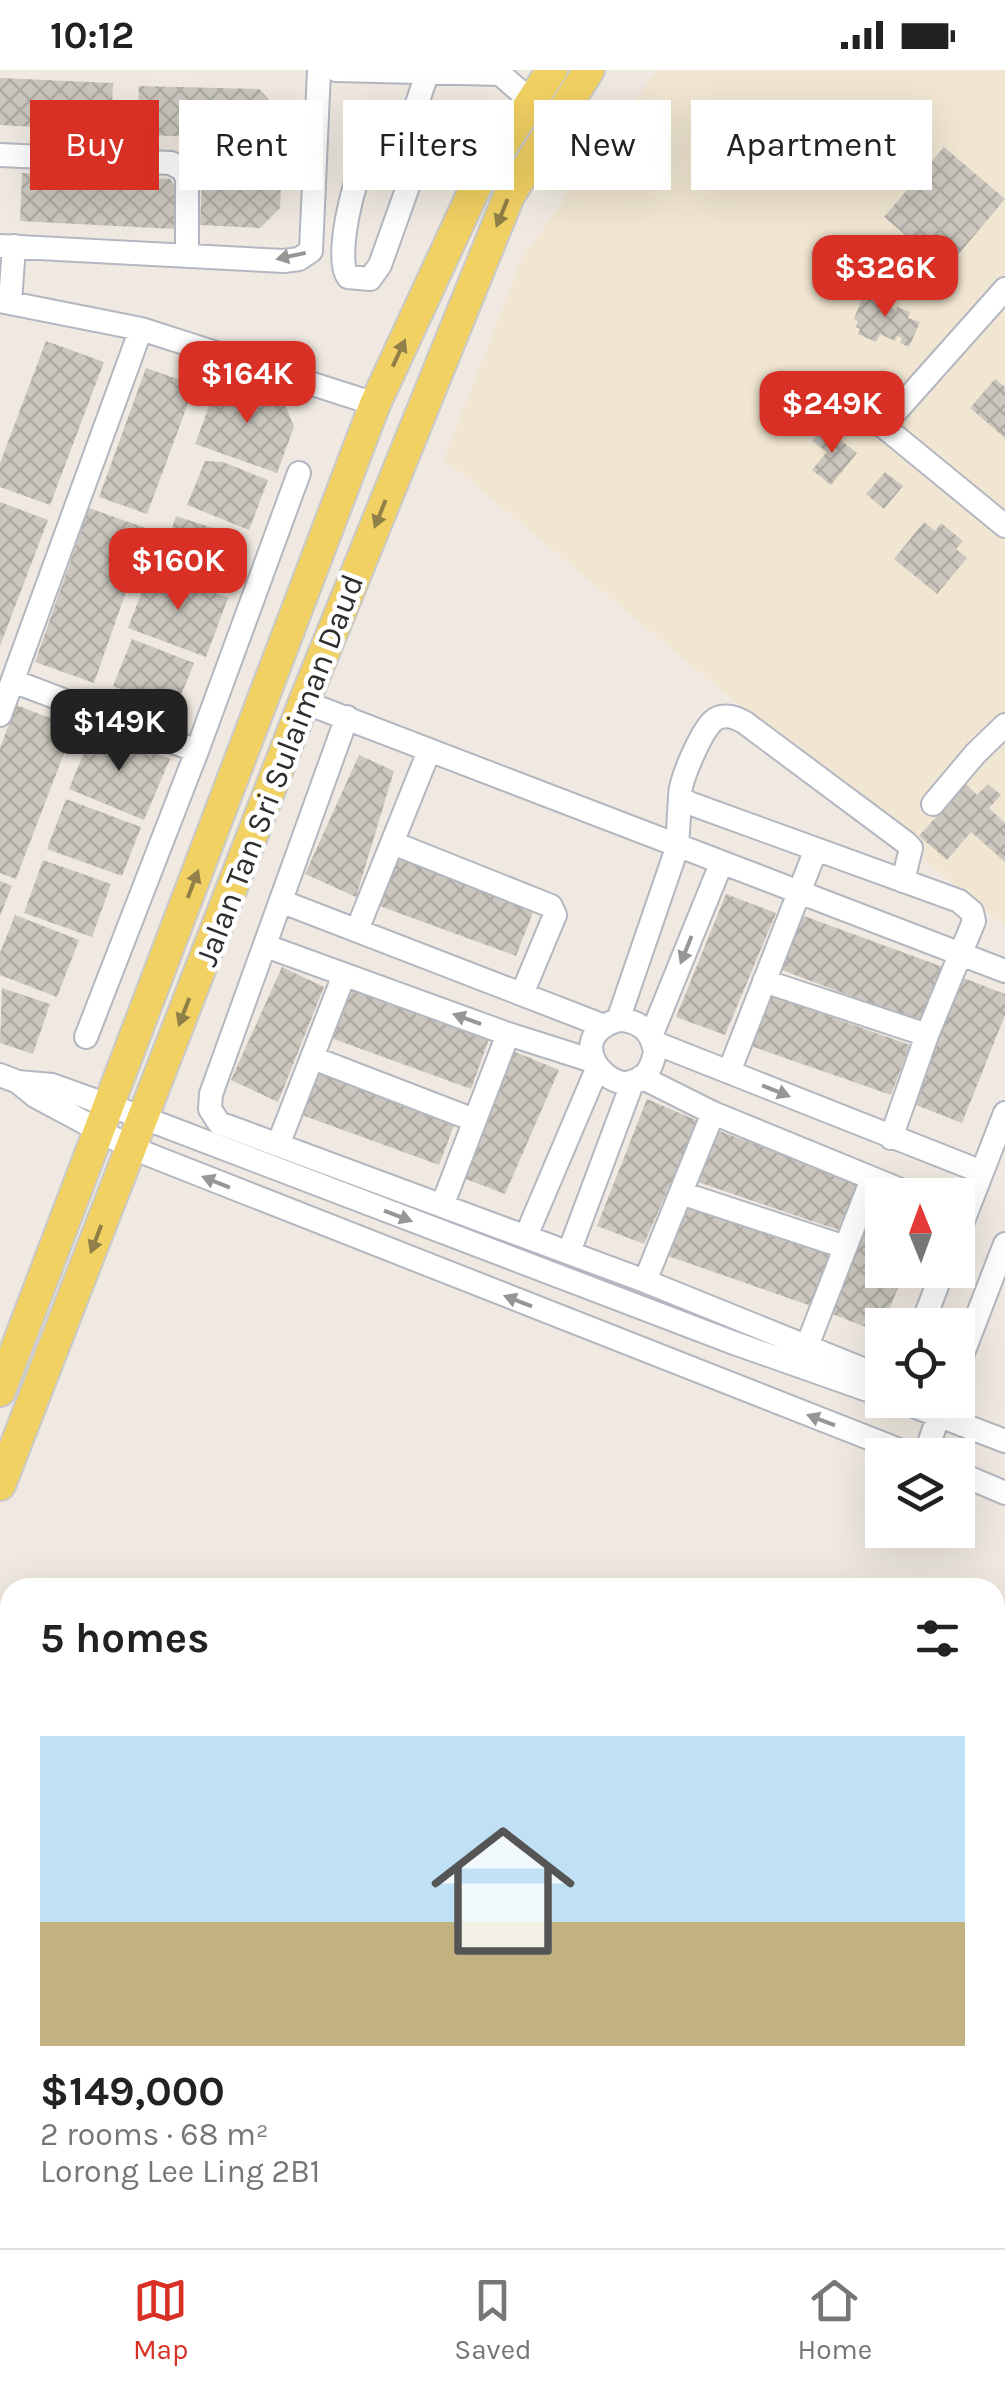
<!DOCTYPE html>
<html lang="en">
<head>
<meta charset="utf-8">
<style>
  :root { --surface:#fff; --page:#f2f2f2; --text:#222; --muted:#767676; --line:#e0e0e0; --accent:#d93025 }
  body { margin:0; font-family:Karla,sans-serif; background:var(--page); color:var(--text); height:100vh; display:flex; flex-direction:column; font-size:38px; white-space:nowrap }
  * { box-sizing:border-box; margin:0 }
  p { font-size:32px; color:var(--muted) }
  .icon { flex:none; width:55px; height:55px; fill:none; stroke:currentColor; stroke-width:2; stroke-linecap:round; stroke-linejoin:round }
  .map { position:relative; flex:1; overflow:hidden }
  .details { position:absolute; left:0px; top:1508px; width:1005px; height:672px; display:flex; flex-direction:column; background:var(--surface); border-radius:30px 30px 0 0; box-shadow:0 10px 40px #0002 }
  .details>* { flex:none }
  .top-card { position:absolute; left:30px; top:30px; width:945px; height:90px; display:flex; gap:20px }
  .needle { width:65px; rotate:359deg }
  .tools { position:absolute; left:865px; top:1108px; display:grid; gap:20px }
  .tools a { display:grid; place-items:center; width:110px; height:110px; border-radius:0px; background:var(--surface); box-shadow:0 10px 40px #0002; font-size:50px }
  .price { position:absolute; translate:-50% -85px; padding:0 22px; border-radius:20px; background:var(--accent); color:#fff; font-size:32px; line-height:65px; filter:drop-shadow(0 2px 5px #0008) }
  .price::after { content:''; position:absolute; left:50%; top:60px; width:30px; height:22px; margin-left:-15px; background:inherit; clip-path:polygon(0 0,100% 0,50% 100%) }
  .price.selected { background:#222; color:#fff }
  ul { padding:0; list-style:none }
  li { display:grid; align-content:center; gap:20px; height:530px; padding:0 40px }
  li+li { border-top:2px solid var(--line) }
  li span { display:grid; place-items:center; height:310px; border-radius:0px; color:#555 }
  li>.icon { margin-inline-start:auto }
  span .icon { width:180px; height:180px; fill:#fffc; stroke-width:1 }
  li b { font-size:42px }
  h2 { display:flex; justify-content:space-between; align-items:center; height:120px; padding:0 40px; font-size:42px }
  .tag { padding:0 35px; border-radius:0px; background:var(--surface); box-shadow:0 10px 40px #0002; font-size:35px; line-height:90px }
  .tag.selected { background:var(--accent); color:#fff }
  .status { display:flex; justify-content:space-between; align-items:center; height:70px; padding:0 50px; background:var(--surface); direction:ltr }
  .status svg { height:28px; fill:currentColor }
  .tab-bar { display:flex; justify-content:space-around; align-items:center; height:140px; border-top:2px solid var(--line); background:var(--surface); font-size:28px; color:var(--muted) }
  .tab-bar a { display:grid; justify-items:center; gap:5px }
  .tab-bar .selected { color:var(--accent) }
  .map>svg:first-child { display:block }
  .education { fill:#f0e6d1 }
  .building { fill:url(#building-cross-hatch) }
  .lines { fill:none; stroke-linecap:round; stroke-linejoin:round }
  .minor-casing { stroke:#b4b7c1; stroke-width:26 }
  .major-casing { stroke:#c9c9c9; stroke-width:34 }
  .minor { stroke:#fff; stroke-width:22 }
  .major { stroke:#f2d163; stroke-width:30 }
  .oneway { fill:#908048 }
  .oneway2 { fill:#969696 }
  .labels { text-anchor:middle; stroke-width:9; stroke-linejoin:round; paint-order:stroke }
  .street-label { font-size:32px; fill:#2e2e2e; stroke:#fff }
</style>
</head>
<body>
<div class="status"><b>10:12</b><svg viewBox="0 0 49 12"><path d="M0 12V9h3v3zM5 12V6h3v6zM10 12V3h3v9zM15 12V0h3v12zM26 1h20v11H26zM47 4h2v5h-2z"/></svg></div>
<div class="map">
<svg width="1005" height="2178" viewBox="0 0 1005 2178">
  <defs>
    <pattern id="building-cross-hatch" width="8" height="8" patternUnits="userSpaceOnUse" patternTransform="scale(2.5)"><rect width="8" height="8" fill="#cbc7bf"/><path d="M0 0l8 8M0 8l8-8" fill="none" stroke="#afaba4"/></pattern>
  </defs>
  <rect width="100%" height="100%" fill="#efe9e1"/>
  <path class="education" d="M657,0H1005V857L444,389L522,188Z"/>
  <path class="building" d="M0,8L113,13L111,61L0,55Z
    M139,16L259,19L284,46L280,138L260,158L200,155L202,108L238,109L240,70L136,64Z
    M944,77L1005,129L946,199L884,147Z
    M22,103L170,109L175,118L174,159L20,151Z
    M874,221L895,229L891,238L896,240L897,237L910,242L908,248L920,252L909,277L900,273L902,268L897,266L895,271L880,264L876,272L858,264L860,259L856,257L858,251L854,249L862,229L866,231Z
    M46,271L104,292L50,435L0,417V393Z
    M146,298L195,315L147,444L99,427Z
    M219,309L284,332L294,357L277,403L195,374Z
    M995,309L1005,317V368L970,338Z
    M824,357L857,383L831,415L812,400L827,382L812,371Z
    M205,391L223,392L268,410L249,460L187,435Z
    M885,402L903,416L884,439L866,424Z
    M0,432L48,450L0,576Z
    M89,438L148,459L94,613L35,592Z
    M176,446L244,468L228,515L160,493Z
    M924,452L935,461L941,453L963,471L956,479L967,488L937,524L894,489Z
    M151,498L228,528L206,587L128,558Z
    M132,569L194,593L175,640L113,616Z
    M16,635L74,657L16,809L0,803V678Z
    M94,658L170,689L144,750L69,719Z
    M359,685L394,701L356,827L305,804Z
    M966,714L977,725L988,714L1001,725L989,738L1005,753V792L971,762L947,790L919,766Z
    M66,729L141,757L122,806L47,779Z
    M399,785L535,837L516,886L377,835Z
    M43,790L111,814L92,867L24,843Z
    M0,811L12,816L0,846Z
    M726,824L776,843L725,965L676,947Z
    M15,845L79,870L57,927L0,905V883Z
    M804,846L943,897L920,952L779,899Z
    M282,897L324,917L278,1032L231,1010Z
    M961,907L1005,924V945L962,1053L911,1033Z
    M354,917L489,969L471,1019L331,968Z
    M2,918L50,934L33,984L0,973Z
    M769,925L910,975L891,1025L748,975Z
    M508,979L559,1000L505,1124L458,1106Z
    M322,994L458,1045L439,1095L299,1044Z
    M647,1029L698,1051L644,1174L597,1156Z
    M716,1060L858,1111L838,1160L695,1111Z
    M882,1116L900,1125H882V1200H906L879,1262L832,1244Z
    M689,1135L831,1185L811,1236L668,1186Z"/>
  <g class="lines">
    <g class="minor-casing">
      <path id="minor" d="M336,0L500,4L531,31
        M408,60L420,83L380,195L370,209L348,207C334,189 354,104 368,84C378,70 392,65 408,60L427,4
        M0,85L171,93L182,99L187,108V184
        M0,176L284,191L299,189L311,181L319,0
        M0,231L141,259L375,334
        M10,232L14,176
        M840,328L883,356L1005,456
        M883,356L1005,219
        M13,611L197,681
        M304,632L1005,901
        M0,645L141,259
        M347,647L211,1024L210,1039L219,1053L645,1211L882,1307
        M933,734L975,684L1005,655
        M393,773L551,836L555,845L522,924
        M283,832L604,956
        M357,860L429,681
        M266,876L508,964L593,991
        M764,911L927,965
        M618,950C639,950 652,961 655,982C640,1058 546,973 618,950L677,778L680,727
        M651,966L721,794
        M86,967L197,681L299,403
        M653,972L982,1102
        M313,988L474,1050
        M729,1002L816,779
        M0,1005L18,1012L52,1015L144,1048L734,1273L882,1325
        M641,1007L713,1043L913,1125
        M18,1012L35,1026L132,1078L912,1385
        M891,1068L927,965L974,851L972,842L959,831L689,733L680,727C679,712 701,662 713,651C722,643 735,647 744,652L905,772L911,778L903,811
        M278,1075L344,905
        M681,1123L845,1177
        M442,1136L508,964
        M958,1164L1005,1043
        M526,1166L597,999
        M569,1182L633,1011
        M645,1211L713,1043
        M922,1255L943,1200
        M807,1276L872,1109
        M958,1296L1005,1174
        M898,1330L1005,1371
        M925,1385L943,1333
        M958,1403L1005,1423"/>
    </g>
    <g class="major-casing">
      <path id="major" d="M0,1321L375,334L476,116L552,0
        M0,1415L304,632L509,126L589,0"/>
    </g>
    <use href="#minor" class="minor"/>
    <use href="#major" class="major"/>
  </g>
  <defs><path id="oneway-solid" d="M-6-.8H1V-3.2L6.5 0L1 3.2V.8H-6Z" transform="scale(2.5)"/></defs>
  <g class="oneway">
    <use href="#oneway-solid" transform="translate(502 143) rotate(112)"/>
    <use href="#oneway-solid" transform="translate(399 283) rotate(-65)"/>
    <use href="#oneway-solid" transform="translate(380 444) rotate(112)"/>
    <use href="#oneway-solid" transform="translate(193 814) rotate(-69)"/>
    <use href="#oneway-solid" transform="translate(184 942) rotate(111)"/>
    <use href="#oneway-solid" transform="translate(96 1169) rotate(111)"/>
  </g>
  <g class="oneway2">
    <use href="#oneway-solid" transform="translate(291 186) rotate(168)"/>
    <use href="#oneway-solid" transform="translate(686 880) rotate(112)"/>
    <use href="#oneway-solid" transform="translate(467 949) rotate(-160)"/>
    <use href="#oneway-solid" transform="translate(776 1021) rotate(22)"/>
    <use href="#oneway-solid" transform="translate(216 1112) rotate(-158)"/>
    <use href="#oneway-solid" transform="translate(398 1146) rotate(21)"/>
    <use href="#oneway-solid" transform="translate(518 1231) rotate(-159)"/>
    <use href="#oneway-solid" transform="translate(821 1350) rotate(-159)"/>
  </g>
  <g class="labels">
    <g class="street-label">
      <text transform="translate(279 700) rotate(-69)" y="11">Jalan Tan Sri Sulaiman Daud</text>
    </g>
  </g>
</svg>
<div class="tools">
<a><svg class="needle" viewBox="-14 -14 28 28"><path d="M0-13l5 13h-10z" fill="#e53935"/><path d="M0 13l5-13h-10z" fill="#767676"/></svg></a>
<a><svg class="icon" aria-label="locate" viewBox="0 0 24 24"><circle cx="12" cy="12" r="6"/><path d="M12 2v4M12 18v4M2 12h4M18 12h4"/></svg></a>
<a><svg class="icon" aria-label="layers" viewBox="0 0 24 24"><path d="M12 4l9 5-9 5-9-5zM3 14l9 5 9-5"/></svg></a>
</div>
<b class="price" style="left:885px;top:250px">$326K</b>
<b class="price" style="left:247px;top:356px">$164K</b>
<b class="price" style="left:832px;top:386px">$249K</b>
<b class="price" style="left:178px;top:543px">$160K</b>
<b class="price selected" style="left:119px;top:704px">$149K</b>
<div class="top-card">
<a class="tag selected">Buy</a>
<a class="tag">Rent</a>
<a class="tag">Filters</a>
<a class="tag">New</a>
<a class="tag">Apartment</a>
</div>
<section class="details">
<h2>5 homes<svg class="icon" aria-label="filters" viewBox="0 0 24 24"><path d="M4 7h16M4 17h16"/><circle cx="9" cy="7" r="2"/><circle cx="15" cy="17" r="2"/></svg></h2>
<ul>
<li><span style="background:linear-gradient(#bfe0f5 60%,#c2b280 0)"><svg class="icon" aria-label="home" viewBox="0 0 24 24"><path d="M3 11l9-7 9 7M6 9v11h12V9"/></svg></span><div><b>$149,000</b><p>2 rooms · 68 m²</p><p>Lorong Lee Ling 2B1</p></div></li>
</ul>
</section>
</div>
<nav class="tab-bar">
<a class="selected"><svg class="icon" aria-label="map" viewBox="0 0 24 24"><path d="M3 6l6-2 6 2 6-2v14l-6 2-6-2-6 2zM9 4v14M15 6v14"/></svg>Map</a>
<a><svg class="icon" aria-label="saved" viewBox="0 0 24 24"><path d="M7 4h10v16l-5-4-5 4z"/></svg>Saved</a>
<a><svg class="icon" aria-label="home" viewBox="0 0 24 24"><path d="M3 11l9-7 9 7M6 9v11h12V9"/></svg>Home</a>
</nav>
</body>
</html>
